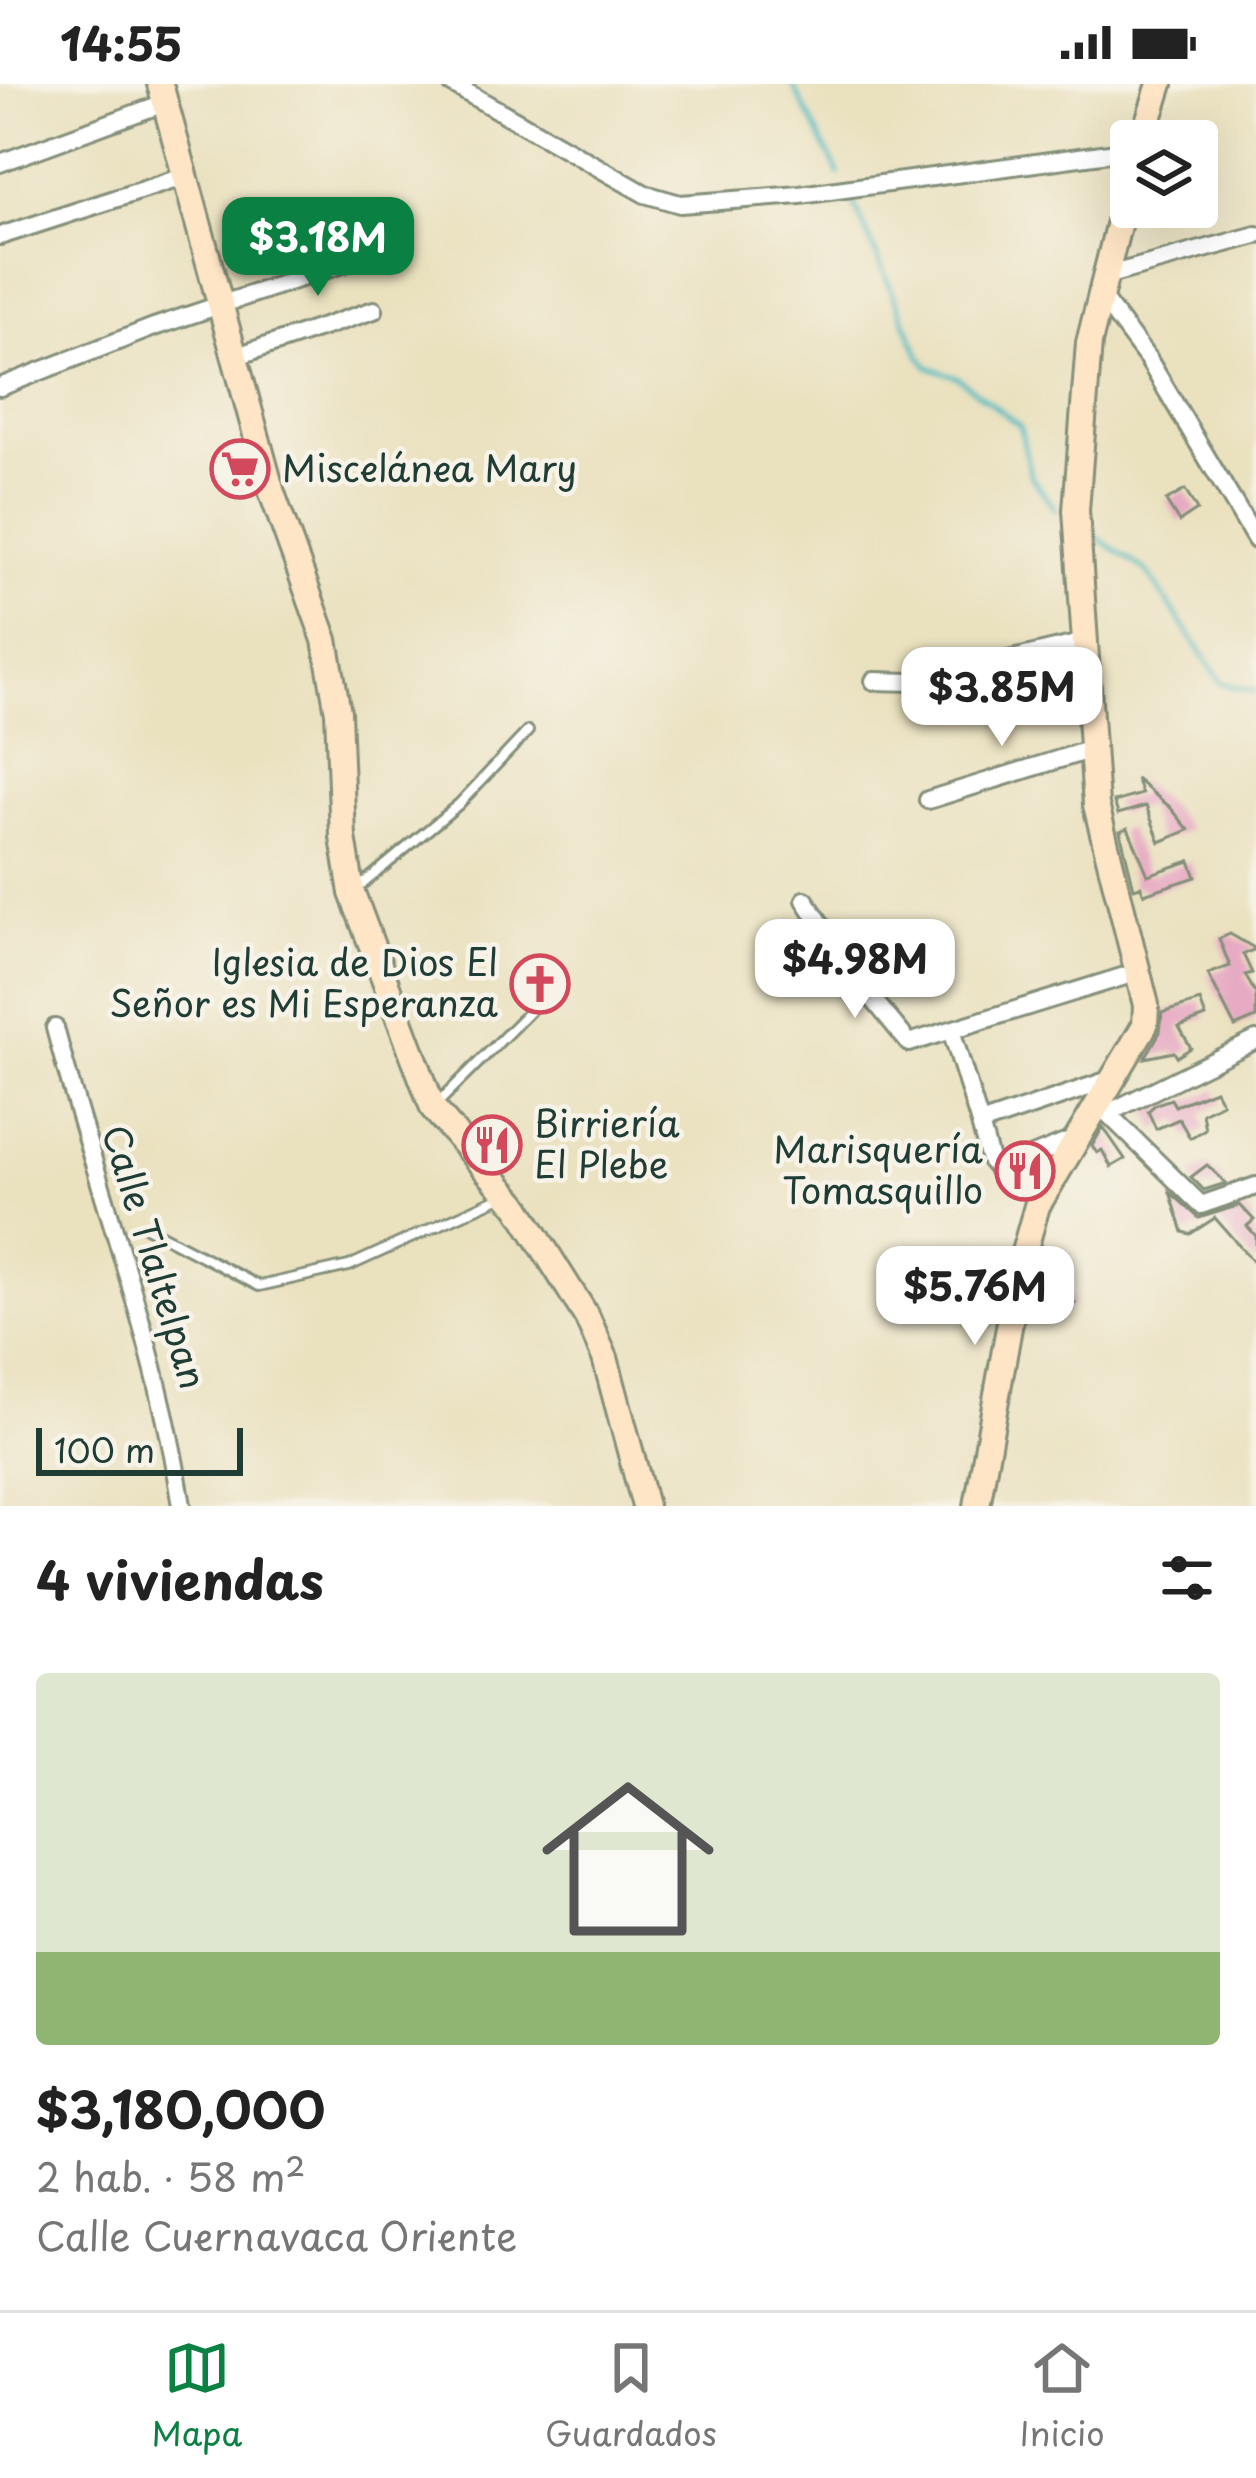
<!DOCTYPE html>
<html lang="es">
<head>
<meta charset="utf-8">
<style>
  :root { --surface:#fff; --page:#f6f6f6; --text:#222; --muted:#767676; --line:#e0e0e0; --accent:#0b8043 }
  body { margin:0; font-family:"Playpen Sans",sans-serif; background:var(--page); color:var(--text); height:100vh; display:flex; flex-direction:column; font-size:45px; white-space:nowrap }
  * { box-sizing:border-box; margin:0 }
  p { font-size:39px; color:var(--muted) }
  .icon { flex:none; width:66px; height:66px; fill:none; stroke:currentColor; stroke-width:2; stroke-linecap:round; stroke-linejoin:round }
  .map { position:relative; height:1422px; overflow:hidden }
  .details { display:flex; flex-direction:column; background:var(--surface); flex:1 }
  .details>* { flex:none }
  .fabs { position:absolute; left:1110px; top:36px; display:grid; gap:24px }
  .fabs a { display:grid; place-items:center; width:108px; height:108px; border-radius:12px; background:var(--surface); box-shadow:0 12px 48px #0002; font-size:60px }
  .scale { position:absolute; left:36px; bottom:30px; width:207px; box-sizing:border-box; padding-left:12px; border:6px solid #1f3d34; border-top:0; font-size:33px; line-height:42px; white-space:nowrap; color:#1f3d34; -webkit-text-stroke:9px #f7f3e8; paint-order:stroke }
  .price { position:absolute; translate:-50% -102px; padding:0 27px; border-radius:24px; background:#fff; color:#222; font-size:39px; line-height:78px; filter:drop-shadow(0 3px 6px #0008) }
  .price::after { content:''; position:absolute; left:50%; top:72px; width:36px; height:27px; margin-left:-18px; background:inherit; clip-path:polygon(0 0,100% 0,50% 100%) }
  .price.on { background:var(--accent); color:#fff }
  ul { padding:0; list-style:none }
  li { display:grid; align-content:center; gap:24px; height:636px; padding:0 36px }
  li span { display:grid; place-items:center; height:372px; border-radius:12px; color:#555 }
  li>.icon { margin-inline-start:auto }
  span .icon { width:216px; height:216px; fill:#fffc; stroke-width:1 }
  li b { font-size:51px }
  h2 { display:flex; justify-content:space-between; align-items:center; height:144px; padding:0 36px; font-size:51px }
  .status { display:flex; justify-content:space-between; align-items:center; height:84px; padding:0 60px; background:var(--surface); direction:ltr }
  .status svg { height:33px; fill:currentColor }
  .tabs { display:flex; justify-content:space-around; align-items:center; height:168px; border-top:3px solid var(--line); background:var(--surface); font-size:33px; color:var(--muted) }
  .tabs a { display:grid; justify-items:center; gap:6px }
  .tabs .on { color:var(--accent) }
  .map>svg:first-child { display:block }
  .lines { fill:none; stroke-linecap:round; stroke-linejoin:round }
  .stream { stroke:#4ab9c1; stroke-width:4.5 }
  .building { fill:#e7aac3 }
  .service-casing { stroke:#848f7a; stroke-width:14 }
  .minor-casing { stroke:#848f7a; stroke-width:22 }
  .secondary-casing { stroke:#848f7a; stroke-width:30 }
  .service { stroke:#fff; stroke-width:8 }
  .minor { stroke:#fff; stroke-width:16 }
  .secondary { stroke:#fee5c5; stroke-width:24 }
  .labels { text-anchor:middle; stroke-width:9; stroke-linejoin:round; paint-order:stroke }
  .poi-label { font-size:36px; fill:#1f3d34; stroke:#f7f3e8; text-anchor:start }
  .street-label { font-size:36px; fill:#1f3d34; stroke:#f7f3e8 }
</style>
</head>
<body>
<div class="status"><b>14:55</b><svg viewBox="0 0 49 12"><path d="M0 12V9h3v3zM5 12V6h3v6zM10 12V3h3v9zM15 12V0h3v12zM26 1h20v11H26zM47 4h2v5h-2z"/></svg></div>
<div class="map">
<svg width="1256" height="1422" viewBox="0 0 1256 1422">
  <rect width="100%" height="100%" fill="#f7f3e8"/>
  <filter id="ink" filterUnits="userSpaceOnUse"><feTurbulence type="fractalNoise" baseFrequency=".00833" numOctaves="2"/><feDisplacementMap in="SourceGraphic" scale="24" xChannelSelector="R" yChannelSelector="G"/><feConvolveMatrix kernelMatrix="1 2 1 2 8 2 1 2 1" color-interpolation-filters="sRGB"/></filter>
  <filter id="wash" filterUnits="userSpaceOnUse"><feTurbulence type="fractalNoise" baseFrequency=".004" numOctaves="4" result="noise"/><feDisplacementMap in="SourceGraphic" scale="48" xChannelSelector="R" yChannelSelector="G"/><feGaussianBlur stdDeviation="2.7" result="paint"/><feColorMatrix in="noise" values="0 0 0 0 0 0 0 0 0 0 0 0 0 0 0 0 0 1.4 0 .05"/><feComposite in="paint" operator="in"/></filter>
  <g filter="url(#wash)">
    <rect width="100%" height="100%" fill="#eae1bf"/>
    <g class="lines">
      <path class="stream" d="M792,0L839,90
        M850,110L919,270L929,283L957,293L1020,342L1030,391L1056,426
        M1088,447L1147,488L1222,599L1256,608"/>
    </g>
    <g id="blocks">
      <path class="building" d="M1185,406L1197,426L1179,438L1166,417Z
        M1136,695L1170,723L1189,746L1160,758L1146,722L1118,730L1114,718L1142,710Z
        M1128,744L1148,791L1190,777L1196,793L1144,810L1141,802L1134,804L1120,747Z
        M1230,850L1256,865L1243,870L1252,889L1245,891L1256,910V934L1235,943L1208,890L1230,882L1219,855Z
        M1200,917L1206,933L1179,943L1191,964L1177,973L1174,968L1145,974L1160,948L1162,929Z
        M1215,1006L1222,1019L1202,1029L1205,1045L1190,1054L1179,1035L1156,1045L1148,1027L1156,1020L1171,1015L1175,1022Z
        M1103,1043L1125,1075L1111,1083L1102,1066L1097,1069L1092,1062Z
        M1207,1081L1226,1099L1204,1106L1191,1093Z
        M1170,1108L1199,1134L1240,1121L1254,1136L1247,1142L1256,1152V1181L1215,1134L1190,1150L1183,1148Z
        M1050,1181L1075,1219L1053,1234L1048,1224L1055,1220L1045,1202L1033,1205L1035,1191Z"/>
    </g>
  </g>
  <g filter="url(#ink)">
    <use href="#blocks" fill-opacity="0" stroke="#848f7a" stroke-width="3"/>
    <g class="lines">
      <g class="service-casing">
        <path id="service" d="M358,804L459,720L528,647
          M438,1019L530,927
          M146,1143L259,1202L349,1182L505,1111"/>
      </g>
      <g class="minor-casing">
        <path id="minor" d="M452,0L645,110L680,120L800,111L1131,66
          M0,79L164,19
          M0,152L183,93
          M1105,192L1256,151
          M1100,211L1148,275L1256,456
          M237,272L374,226
          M0,303L154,243L399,161
          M874,597L914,598L1085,558
          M928,716L1092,665
          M805,816L859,898L909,959L1138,888
          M55,944C97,1104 157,1258 182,1422
          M952,949L980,1040
          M1099,1021L1201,1121L1256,1102
          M1108,1029L1256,956
          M1075,1055L998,1086L990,1076L980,1040L1112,995"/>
      </g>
      <g class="secondary-casing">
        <path id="secondary" d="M160,0L272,409L325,556L338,628L343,753L352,809L433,1024L518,1123L587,1233L605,1274L645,1422
          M1142,57L1160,0
          M977,1422L1020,1182L1037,1122L1145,941L1146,921L1096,721L1076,426L1089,259L1131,89"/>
      </g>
      <use href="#service" class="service"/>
      <use href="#minor" class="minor"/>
      <use href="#secondary" class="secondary"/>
    </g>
  </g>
  <defs>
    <g id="supermarket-ring" transform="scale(3)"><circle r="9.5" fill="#f7f3e8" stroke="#d1495b" stroke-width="1.5"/><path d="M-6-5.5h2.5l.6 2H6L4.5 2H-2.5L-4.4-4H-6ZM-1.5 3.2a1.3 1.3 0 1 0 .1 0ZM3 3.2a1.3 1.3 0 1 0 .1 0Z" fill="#d1495b"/></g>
    <g id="church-ring" transform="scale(3)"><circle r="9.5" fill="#f7f3e8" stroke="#d1495b" stroke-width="1.5"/><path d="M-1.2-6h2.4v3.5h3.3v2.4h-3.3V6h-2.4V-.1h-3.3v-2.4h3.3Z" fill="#d1495b"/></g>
    <g id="restaurant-ring" transform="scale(3)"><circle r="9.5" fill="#f7f3e8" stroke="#d1495b" stroke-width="1.5"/><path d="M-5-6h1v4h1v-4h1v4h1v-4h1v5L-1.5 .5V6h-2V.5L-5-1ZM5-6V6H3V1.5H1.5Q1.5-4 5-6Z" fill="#d1495b"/></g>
  </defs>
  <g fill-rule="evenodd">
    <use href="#supermarket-ring" x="240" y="385"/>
    <use href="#church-ring" x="540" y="900"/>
    <use href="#restaurant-ring" x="492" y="1061"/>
    <use href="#restaurant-ring" x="1025" y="1087"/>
  </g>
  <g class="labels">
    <g class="poi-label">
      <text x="282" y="398">Miscelánea Mary</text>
      <text x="498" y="892" text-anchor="end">Iglesia de Dios El<tspan x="498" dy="41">Señor es Mi Esperanza</tspan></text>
      <text x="534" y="1053">Birriería<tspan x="534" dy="41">El Plebe</tspan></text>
      <text x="983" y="1079" text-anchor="end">Marisquería<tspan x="983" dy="41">Tomasquillo</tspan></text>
    </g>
    <g class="street-label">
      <text transform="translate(154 1173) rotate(73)" y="13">Calle Tlaltelpan</text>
    </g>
  </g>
</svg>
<div class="fabs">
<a><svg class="icon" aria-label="layers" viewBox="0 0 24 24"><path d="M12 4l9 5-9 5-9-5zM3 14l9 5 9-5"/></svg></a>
</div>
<div class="scale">100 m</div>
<b class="price on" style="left:318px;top:215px">$3.18M</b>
<b class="price" style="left:1002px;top:665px">$3.85M</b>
<b class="price" style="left:855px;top:937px">$4.98M</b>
<b class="price" style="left:975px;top:1264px">$5.76M</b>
</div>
<section class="details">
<h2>4 viviendas<svg class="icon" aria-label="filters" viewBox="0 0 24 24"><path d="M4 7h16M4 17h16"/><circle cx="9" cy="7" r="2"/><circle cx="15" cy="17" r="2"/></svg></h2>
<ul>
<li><span style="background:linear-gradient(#dfe7d0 75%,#8fb573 0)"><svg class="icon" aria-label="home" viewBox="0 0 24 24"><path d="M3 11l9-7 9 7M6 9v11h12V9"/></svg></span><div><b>$3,180,000</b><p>2 hab. · 58 m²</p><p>Calle Cuernavaca Oriente</p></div></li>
</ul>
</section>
<nav class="tabs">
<a class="on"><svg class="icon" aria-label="map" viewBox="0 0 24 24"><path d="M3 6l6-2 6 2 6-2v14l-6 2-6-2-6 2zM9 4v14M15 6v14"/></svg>Mapa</a>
<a><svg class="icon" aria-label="saved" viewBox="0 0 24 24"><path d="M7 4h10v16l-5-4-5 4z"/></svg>Guardados</a>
<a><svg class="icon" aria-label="home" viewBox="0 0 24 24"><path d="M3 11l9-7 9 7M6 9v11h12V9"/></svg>Inicio</a>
</nav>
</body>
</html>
